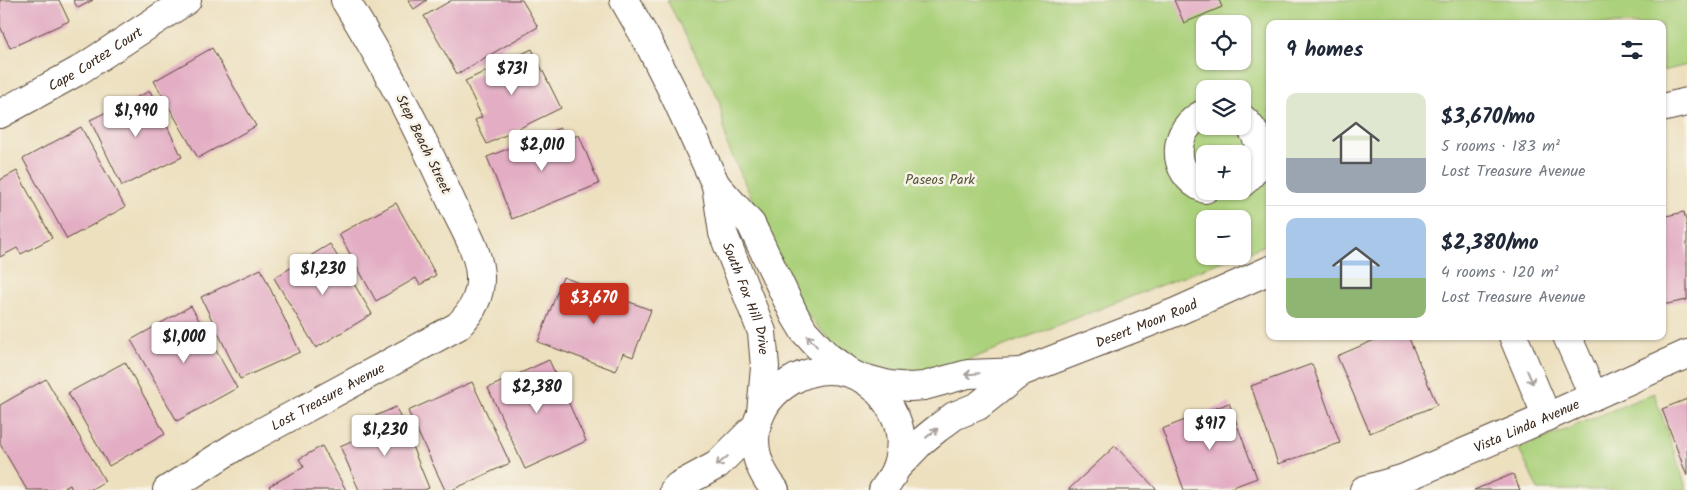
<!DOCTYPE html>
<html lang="en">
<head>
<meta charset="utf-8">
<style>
  :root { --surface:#fff; --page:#f6f6f7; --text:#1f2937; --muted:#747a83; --line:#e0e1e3; --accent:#c8321e }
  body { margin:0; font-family:Kalam,sans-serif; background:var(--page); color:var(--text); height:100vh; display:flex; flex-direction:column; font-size:19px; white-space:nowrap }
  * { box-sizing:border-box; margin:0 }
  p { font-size:16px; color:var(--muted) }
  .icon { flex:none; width:28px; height:28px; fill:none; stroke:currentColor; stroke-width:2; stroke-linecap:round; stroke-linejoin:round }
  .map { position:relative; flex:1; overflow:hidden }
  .panel { position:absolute; left:1266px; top:20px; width:400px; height:320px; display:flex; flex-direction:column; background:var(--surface); border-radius:10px; box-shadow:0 1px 4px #0004 }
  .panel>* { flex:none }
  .buttons { position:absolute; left:1196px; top:15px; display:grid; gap:10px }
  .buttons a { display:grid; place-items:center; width:55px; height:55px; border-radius:10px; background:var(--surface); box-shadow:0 1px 4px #0004; font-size:25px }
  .price { position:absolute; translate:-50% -42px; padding:0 11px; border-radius:5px; background:#fff; color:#222; font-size:16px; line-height:32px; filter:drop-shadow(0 1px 2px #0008) }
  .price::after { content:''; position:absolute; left:50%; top:30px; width:15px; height:11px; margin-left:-8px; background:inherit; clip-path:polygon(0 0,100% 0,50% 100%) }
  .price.current { background:var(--accent); color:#fff }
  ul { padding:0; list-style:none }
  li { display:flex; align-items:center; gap:15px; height:125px; padding:0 20px }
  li+li { border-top:1px solid var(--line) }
  li span { display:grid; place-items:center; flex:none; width:140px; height:100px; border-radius:10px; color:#555 }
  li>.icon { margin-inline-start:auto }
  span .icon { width:60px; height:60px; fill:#fffc; stroke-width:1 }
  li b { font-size:21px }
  h2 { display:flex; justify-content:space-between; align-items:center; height:60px; padding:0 20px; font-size:21px }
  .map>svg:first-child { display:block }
  .green { fill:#acd17b; stroke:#747e4c; fill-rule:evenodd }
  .building { fill:#e3adc4 }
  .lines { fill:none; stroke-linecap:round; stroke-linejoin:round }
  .minor-casing { stroke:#564536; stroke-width:30 }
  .minor { stroke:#fff; stroke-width:28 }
  .oneway { stroke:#a79f9a }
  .labels { text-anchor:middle; stroke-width:5; stroke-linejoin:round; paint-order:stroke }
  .street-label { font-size:14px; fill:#3b2a1e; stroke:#f7f3e8 }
  .park-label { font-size:14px; fill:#575435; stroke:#f7f3e8 }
</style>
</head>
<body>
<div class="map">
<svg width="1687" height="490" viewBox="0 0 1687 490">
  <rect width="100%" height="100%" fill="#f7f3e8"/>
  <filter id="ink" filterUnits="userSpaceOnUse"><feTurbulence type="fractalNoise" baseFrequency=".02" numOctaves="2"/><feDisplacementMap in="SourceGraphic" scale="10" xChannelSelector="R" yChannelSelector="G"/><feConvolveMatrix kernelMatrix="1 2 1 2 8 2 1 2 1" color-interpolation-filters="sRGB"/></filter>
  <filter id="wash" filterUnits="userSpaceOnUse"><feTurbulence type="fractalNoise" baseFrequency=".0096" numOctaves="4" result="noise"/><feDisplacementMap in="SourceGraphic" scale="20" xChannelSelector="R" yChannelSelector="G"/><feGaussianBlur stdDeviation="1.12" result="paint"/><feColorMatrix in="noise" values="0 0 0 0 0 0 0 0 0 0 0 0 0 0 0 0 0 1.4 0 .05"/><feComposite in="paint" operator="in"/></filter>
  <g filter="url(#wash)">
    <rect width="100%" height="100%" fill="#ede0bf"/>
    <path class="green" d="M667,0H1687V65L1663,71L1662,24H1270V243L1243,254L1242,219H1205V256H1236L945,369L931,372L904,374L863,365L840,351L803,310L727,144L719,100ZM1205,24H1242V61H1205ZM1205,89H1242V126H1205ZM1205,154H1242V191H1205Z
      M1654,393L1687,490H1538L1519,449Z"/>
    <g id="blocks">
      <path class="building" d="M0,0H59L69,21L10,48L0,26Z
        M73,0H93L78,8Z
        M408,0H427L414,9Z
        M452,0H522L538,27L457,74L424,16Z
        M1174,0H1219L1222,7L1184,23Z
        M212,48L256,126L198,158L154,81Z
        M532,49L561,108L487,144L475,120L482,117L465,81Z
        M150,91L182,157L122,186L90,120Z
        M81,127L125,207L67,239L23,159Z
        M560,128L565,140L579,135L599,184L512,219L487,157Z
        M17,171L52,238L21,254L17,248L0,257V180Z
        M396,203L436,275L420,285L416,278L376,301L339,234Z
        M1684,212L1687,226V300L1662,305V217Z
        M330,244L372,314L316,348L274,278Z
        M261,269L300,352L240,379L201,297Z
        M563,277L651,310L633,357L623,353L616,371L538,342Z
        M191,306L237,388L177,421L131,340Z
        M1384,336H1408L1437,405L1370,433L1337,356Z
        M549,360L586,441L525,469L488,388Z
        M125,362L165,434L109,466L68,393Z
        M1312,364L1340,443L1278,464L1251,386Z
        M46,379L105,481L90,490H72L70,485L60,490H27L0,444V405Z
        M472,382L510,463L452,490H445L408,411Z
        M1687,399V476L1662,409Z
        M1229,403L1257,478L1225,490H1184L1162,429Z
        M396,407L429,488L424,490H359L340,446L372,432L366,420Z
        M322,446L346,490H271L269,486L304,467L299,459Z
        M1115,446L1157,490H1068Z
        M1513,474L1520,490H1474Z"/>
    </g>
  </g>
  <g filter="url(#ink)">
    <use href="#blocks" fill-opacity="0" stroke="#564536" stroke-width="1"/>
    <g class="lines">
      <g class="minor-casing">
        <g id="minor">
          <path id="s1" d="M624,0L648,42L674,94L716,185L723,233L762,332L765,367L761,413"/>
          <path d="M1662,108L1687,102"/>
          <path d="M1205,113C1171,128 1169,174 1205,189"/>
          <path id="s2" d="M0,114L78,71L187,0"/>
          <path d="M1242,118C1264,137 1266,165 1242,183"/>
          <path d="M716,185L751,224L795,316L804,331L827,356L849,372"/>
          <path d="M1513,336L1547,417"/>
          <path d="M1567,336L1593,395"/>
          <path d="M863,378L889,385L910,387L924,386L968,374L1021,372"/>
          <path id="s3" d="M897,467L922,441L938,428L954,416L978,406L1021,372L1176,312L1270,270"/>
          <path id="s4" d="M167,490L236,446L458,326C472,312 481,297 480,276C479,251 463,227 453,205C421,134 386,66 345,0"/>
          <path d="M674,490L678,486L717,465L756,426"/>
          <path d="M775,490C702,400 850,313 896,419C906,443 899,470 883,490"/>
          <path id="s5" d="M1364,490L1402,479L1547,417L1687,354"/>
        </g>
      </g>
      <use href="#minor" class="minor"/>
    </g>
    <defs><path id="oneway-shaft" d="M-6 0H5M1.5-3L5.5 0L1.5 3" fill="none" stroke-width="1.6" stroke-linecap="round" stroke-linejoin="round" transform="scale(1.25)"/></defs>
    <g class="oneway">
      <use href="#oneway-shaft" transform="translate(812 341) rotate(-131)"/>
      <use href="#oneway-shaft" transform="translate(972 374) rotate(175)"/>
      <use href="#oneway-shaft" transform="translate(1530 377) rotate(67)"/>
      <use href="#oneway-shaft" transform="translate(932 433) rotate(-38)"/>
      <use href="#oneway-shaft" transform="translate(722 461) rotate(140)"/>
    </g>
  </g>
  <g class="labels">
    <g class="street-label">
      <text dy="5" stroke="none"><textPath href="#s2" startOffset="110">Cape Cortez Court</textPath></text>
      <text transform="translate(424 144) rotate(64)" y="5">Step Beach Street</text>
      <text dy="5" stroke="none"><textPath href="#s1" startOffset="325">South Fox Hill Drive</textPath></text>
      <text dy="5" stroke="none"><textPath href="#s3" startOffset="292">Desert Moon Road</textPath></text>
      <text dy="5" stroke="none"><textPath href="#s4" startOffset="186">Lost Treasure Avenue</textPath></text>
      <text dy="5" stroke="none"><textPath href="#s5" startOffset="175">Vista Linda Avenue</textPath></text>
    </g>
    <g class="park-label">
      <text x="940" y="184">Paseos Park</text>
    </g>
  </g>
</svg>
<div class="buttons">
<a><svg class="icon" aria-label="locate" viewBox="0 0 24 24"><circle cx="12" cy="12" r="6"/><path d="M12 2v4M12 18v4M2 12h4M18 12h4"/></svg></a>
<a><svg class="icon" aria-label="layers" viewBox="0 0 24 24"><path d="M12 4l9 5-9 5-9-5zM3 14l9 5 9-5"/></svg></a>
<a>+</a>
<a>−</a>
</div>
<b class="price" style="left:512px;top:96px">$731</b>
<b class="price" style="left:136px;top:138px">$1,990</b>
<b class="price" style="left:542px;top:172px">$2,010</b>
<b class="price" style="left:323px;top:296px">$1,230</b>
<b class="price current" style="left:594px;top:325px">$3,670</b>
<b class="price" style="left:184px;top:364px">$1,000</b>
<b class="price" style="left:537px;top:414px">$2,380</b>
<b class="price" style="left:1210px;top:451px">$917</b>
<b class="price" style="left:385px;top:457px">$1,230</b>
<section class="panel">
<h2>9 homes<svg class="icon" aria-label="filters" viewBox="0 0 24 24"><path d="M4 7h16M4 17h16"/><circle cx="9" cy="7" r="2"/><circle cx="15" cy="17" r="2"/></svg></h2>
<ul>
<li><span style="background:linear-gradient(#dfe7d0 65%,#9aa5b1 0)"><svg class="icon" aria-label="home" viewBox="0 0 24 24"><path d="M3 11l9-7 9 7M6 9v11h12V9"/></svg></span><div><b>$3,670/mo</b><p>5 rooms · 183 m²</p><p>Lost Treasure Avenue</p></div></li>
<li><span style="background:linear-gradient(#a9c7e8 60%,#8fb573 0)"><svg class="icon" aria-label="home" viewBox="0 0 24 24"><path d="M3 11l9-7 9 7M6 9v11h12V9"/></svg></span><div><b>$2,380/mo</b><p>4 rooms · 120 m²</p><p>Lost Treasure Avenue</p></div></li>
</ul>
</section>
</div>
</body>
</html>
